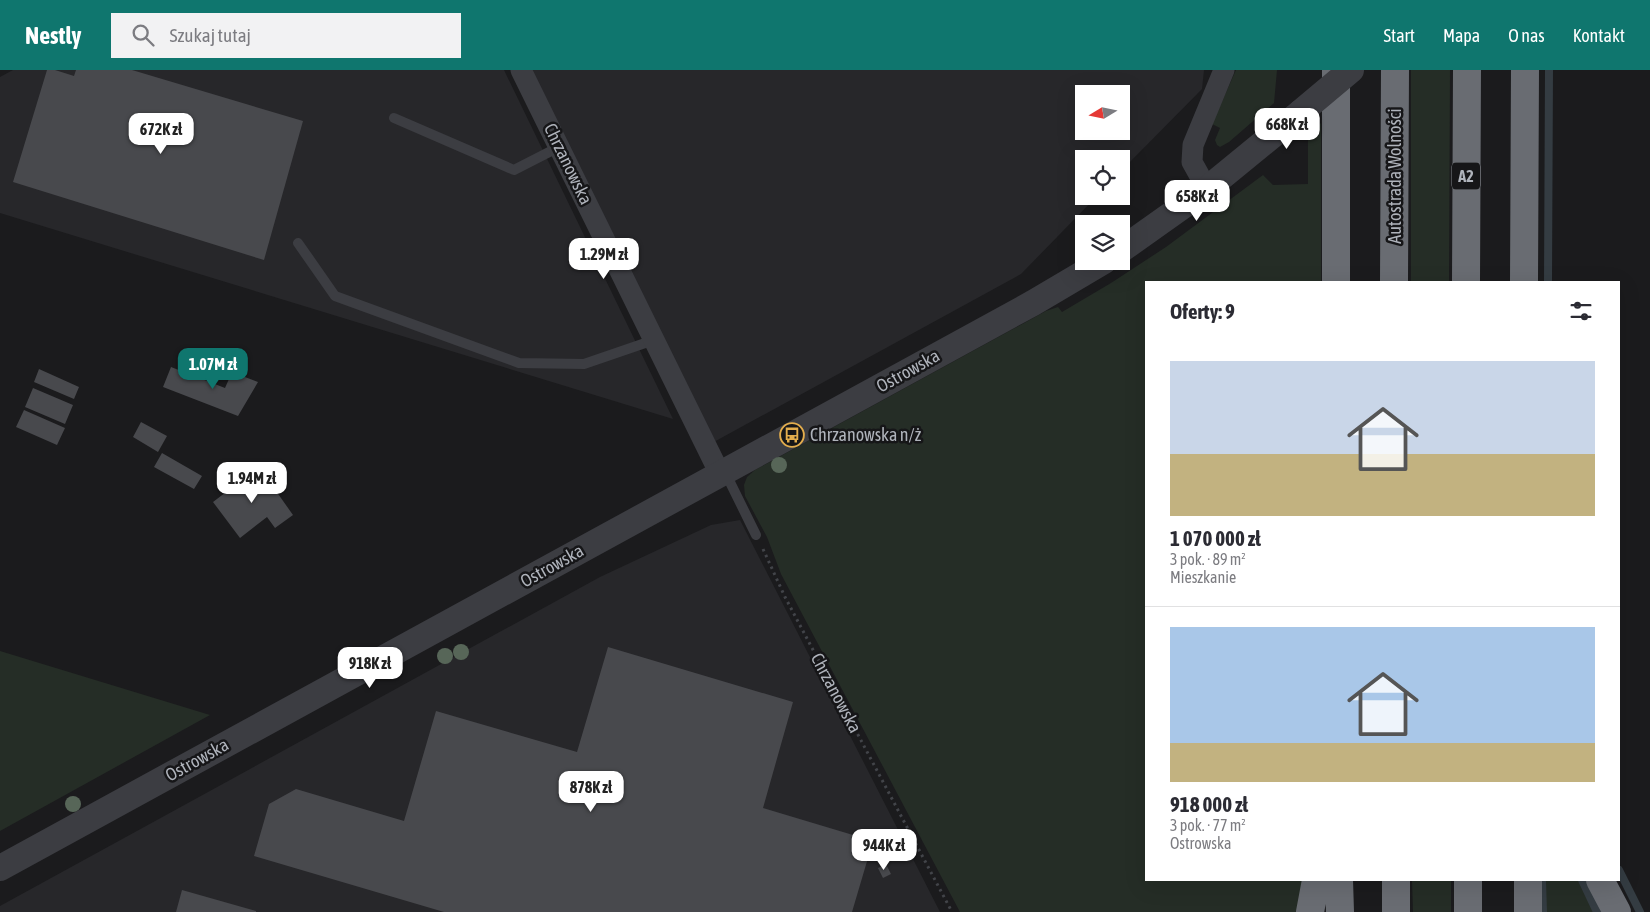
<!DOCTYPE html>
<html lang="pl">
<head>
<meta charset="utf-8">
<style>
  :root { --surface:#fff; --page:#f2f2f3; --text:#2b2b33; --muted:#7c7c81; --line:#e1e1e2; --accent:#0f766e }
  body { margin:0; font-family:"Asap Condensed",sans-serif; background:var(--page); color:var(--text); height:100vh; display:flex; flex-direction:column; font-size:19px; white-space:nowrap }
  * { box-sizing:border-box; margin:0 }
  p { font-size:16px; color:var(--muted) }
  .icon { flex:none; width:28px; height:28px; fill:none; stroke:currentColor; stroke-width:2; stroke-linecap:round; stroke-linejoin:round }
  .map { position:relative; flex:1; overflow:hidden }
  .drawer { position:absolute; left:1145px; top:211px; width:475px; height:600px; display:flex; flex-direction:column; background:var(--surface); border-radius:0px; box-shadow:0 5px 20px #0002 }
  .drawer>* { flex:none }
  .needle { width:32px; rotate:260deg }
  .fabs { position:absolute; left:1075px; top:15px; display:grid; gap:10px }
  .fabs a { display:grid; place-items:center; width:55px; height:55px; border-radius:0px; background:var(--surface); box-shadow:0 5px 20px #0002; font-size:25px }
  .price { position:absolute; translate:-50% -42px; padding:0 11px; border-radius:10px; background:#fff; color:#222; font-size:16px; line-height:32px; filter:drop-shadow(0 1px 2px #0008) }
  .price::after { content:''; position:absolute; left:50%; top:30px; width:15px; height:11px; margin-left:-8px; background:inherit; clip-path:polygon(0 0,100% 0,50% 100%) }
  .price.on { background:var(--accent); color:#fff }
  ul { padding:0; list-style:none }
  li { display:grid; align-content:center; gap:10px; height:265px; padding:0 25px }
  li+li { border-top:1px solid var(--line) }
  li span { display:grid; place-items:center; height:155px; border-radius:0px; color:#555 }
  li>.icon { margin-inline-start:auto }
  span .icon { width:90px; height:90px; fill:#fffc; stroke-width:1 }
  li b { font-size:21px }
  h2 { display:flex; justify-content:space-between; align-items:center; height:60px; padding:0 25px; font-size:21px }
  header { display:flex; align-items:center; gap:30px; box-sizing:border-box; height:70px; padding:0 25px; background:var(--accent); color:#fff }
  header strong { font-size:24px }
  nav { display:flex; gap:28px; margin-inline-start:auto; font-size:18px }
  .search { width:350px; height:45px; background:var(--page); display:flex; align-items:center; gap:12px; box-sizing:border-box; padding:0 18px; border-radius:0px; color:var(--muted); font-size:19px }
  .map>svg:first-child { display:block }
  .built { fill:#27272a; fill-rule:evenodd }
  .green { fill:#252d26 }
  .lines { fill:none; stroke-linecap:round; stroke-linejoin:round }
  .stream { stroke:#343c42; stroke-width:8 }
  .building { fill:#48494d }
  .path { stroke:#424449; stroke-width:3; stroke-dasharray:2.5 4; stroke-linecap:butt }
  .service { stroke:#3c3d42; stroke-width:10 }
  .minor { stroke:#3c3d42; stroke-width:21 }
  .tertiary { stroke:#3c3d42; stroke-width:26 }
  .motorway { stroke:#696c72; stroke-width:28 }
  .tertiary-bridge { stroke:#3c3d42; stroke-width:26 }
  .tree { fill:#576658 }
  .labels { text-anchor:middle; stroke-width:5; stroke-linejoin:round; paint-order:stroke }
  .shield { fill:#161618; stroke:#81848a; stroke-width:1 }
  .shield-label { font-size:16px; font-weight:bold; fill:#afb3bb }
  .street-label { font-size:18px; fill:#afb3bb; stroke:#161618 }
  .poi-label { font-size:18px; fill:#afb3bb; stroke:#161618; text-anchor:start }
</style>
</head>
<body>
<header>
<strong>Nestly</strong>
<div class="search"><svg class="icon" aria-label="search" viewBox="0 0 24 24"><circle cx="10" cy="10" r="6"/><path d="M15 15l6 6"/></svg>Szukaj tutaj</div>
<nav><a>Start</a><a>Mapa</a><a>O nas</a><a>Kontakt</a></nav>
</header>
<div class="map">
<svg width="1650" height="842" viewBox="0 0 1650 842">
  <rect width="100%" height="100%" fill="#1b1b1d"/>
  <path class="built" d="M13,0H504L673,349L0,143V7Z
    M531,0H1204L1202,19L1121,101V89H1084V126H1097L1021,204L712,373ZM1084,24H1121V61H1084Z
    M740,450L940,842H0V836L600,507L711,455Z"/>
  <path class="green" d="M1236,0H1277L1274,33L1229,72L1220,77L1217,75L1215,70L1220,58L1212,54Z
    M1411,0H1450L1449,212H1411Z
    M1321,53V212H1146V810H1303L1297,842H960L781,504L767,467L745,426L744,415L747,407L755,400L1046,241L1058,237L1062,242L1111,213L1166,177L1263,105L1273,115L1308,114V65Z
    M0,581L210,645L0,761Z
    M1412,810H1451V842H1413Z
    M1535,810H1589L1604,842H1535Z"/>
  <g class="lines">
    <path class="stream" d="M1548,212L1549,0
      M1619,800L1640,842
      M1542,810L1543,842
      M1582,810L1597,842"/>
  </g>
  <path class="building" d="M47,0H55L74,6L76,0H132L303,51L264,190L13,112Z
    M171,297L225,318L232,302L258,312L238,346L163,317Z
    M39,299L79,317L74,329L34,312Z
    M33,318L73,335L65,354L25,337Z
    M24,340L65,358L57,375L16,357Z
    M141,352L167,366L158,382L133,367Z
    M162,383L202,406L194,419L154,397Z
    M259,397L293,445L275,458L267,447L240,468L213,432Z
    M608,577L793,632L763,738L873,771L852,842H444L254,786L269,734L296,719L404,751L436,641L577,682Z
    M886,794L891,804L883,808L878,798Z
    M182,820L256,841V842H176Z"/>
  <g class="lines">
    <path class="path" d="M763,479L785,527L952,842"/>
    <path class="service" d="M394,48L514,100L559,77
      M298,173L335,226L519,293L584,294L654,270
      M725,402L756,465"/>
    <path class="minor" d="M521,0L720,404
      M1207,119L1192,92L1193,75L1224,0"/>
    <path class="tertiary" d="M1121,180L1207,119L1301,42
      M0,798L1033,233L1104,191"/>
    <path class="motorway" d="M1336,212V0
      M1394,212L1395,0
      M1466,212L1467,0
      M1524,212L1525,0
      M1339,810L1340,842
      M1396,810V842
      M1468,810V842
      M1528,810V842
      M1600,810L1617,842
      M1310,842L1316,810"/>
    <path class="tertiary-bridge" d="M1301,42L1351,0"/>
  </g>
  <g class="tree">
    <circle cx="779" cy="395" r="8"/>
    <circle cx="461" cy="582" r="8"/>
    <circle cx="445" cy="586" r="8"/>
    <circle cx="73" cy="734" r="8"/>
  </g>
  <defs>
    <g id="bus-ring" transform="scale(1.25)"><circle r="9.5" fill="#161618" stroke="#e3ad4d" stroke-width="1.5"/><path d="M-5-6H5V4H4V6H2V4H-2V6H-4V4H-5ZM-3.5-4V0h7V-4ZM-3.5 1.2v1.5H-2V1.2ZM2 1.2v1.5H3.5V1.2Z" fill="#e3ad4d"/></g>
  </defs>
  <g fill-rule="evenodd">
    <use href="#bus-ring" x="792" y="365"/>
  </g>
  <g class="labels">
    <rect class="shield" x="1452" y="92.5" width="28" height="27" rx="4"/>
    <g class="shield-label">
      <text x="1466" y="112">A2</text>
    </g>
    <g class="street-label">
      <text transform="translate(568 94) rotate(64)" y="6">Chrzanowska</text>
      <text transform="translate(1395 106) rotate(-90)" y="6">Autostrada Wolności</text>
      <text transform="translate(908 301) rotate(-29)" y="6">Ostrowska</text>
      <text transform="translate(552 496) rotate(-29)" y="6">Ostrowska</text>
      <text transform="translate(836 623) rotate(62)" y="6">Chrzanowska</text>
      <text transform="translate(197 690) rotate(-29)" y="6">Ostrowska</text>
    </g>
    <g class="poi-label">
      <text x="810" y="371">Chrzanowska n/ż</text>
    </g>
  </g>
</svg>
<div class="fabs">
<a><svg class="needle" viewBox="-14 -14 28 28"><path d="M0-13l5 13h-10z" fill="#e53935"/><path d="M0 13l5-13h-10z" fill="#7c7c81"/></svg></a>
<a><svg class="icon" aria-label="locate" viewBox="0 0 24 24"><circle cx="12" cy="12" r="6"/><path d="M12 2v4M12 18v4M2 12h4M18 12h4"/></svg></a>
<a><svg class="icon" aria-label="layers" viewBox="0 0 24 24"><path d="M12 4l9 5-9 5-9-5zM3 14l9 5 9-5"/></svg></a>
</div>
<b class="price" style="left:1287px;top:80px">668K zł</b>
<b class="price" style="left:161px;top:85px">672K zł</b>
<b class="price" style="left:1197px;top:152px">658K zł</b>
<b class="price" style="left:604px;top:210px">1.29M zł</b>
<b class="price on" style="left:213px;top:320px">1.07M zł</b>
<b class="price" style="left:252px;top:434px">1.94M zł</b>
<b class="price" style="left:370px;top:619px">918K zł</b>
<b class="price" style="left:591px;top:743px">878K zł</b>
<b class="price" style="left:884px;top:801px">944K zł</b>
<section class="drawer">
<h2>Oferty: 9<svg class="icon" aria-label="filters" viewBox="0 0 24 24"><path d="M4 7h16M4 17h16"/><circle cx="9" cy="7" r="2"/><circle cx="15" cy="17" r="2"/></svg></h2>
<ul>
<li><span style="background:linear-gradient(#c9d6e8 60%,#c2b280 0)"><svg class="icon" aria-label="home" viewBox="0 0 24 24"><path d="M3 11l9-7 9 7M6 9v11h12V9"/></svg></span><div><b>1 070 000 zł</b><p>3 pok. · 89 m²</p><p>Mieszkanie</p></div></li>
<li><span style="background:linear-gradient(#a9c7e8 75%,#c2b280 0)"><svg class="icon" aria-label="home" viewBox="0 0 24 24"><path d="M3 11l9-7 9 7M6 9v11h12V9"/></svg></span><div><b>918 000 zł</b><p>3 pok. · 77 m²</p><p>Ostrowska</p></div></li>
</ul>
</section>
</div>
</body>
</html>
